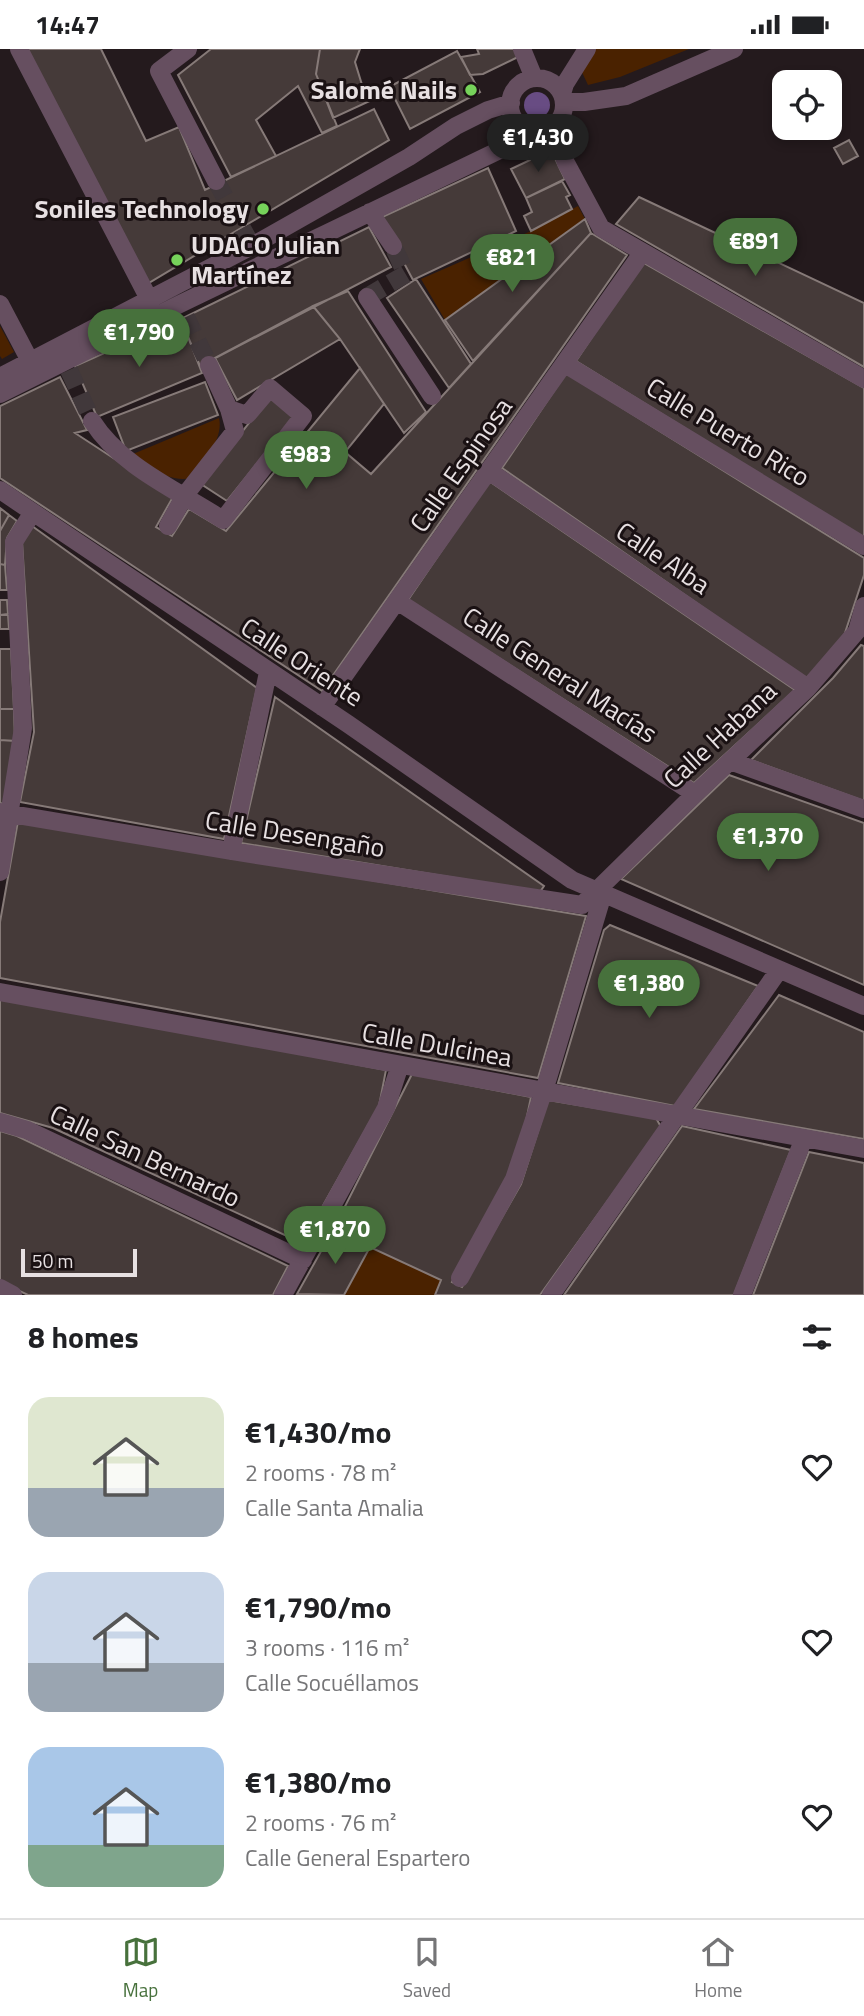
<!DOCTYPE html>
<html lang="en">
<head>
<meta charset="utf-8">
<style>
  :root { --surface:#fff; --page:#f2f2f2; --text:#202124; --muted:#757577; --line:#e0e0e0; --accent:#47713c }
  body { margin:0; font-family:"Titillium Web",sans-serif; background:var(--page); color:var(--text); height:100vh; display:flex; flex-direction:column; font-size:26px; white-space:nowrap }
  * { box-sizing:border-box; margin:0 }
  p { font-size:23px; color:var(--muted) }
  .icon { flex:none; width:38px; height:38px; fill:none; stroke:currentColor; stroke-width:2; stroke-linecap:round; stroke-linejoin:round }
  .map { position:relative; height:1246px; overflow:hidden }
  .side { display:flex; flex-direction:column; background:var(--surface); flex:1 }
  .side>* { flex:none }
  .buttons { position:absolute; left:772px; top:21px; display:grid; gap:14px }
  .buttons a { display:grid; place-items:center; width:70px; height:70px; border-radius:14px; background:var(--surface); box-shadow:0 4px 10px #0003; font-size:35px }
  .scale { position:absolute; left:21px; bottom:18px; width:116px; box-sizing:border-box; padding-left:7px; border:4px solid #e7e0e2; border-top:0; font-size:19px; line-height:24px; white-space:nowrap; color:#e7e0e2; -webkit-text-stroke:5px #1a1113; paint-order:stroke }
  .price { position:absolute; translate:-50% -60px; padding:0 16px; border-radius:24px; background:var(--accent); color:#fff; font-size:23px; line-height:46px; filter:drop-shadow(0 2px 4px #0008) }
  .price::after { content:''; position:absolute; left:50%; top:42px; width:21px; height:16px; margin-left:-10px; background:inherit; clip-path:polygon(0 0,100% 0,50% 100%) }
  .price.active { background:#222; color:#fff }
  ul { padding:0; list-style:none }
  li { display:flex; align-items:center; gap:21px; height:175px; padding:0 28px }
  li span { display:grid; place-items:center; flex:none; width:196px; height:140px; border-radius:21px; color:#555 }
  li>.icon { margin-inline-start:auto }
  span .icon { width:84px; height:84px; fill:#fffc; stroke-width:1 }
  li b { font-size:30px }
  h2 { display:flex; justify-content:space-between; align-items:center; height:84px; padding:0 28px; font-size:30px }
  .status { display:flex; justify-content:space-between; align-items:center; height:49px; padding:0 35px; background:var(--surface); direction:ltr }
  .status svg { height:19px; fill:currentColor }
  .menu { display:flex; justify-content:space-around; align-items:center; height:98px; border-top:2px solid var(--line); background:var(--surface); font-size:19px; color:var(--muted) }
  .menu a { display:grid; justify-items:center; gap:4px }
  .menu .active { color:var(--accent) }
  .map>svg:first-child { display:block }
  .green { fill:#4a2200 }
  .water { fill:#684c83 }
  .building { fill:#453a39; stroke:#867a78; stroke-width:2 }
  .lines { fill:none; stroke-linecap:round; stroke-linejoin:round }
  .minor-tunnel { stroke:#41383b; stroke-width:18; stroke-dasharray:18 9; stroke-linecap:butt }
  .minor { stroke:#664f60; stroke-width:18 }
  .poi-dot { fill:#76d25a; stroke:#1a1113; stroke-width:2.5 }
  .labels { text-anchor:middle; stroke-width:6; stroke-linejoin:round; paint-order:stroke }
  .poi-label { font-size:26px; font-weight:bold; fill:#e7e0e2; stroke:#1a1113; text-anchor:end }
  .street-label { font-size:26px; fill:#e7e0e2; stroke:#1a1113 }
</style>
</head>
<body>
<div class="status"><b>14:47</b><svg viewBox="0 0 49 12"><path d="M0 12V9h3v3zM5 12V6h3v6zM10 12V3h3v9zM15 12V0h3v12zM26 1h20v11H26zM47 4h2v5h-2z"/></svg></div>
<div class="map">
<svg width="864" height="1246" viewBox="0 0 864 1246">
  <rect width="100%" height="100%" fill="#241a1d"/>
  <path class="green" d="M589,0H689L620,28L588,36L580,19Z
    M578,157L585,170L445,271L421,230L531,182Z
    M0,277L14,303L2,310L0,307Z
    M219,369C224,390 203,414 191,429C168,434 152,418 133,405Z
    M370,1198L441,1231L435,1246H344Z"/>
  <path class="water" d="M524 56a13 13 0 1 1 26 0a13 13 0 1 1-26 0Z"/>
  <path class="building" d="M27,0H101L146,92L179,78L205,141L374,60L389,91L147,235Z
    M211,0H320L316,25L337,77L322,84L298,37L256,71L276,107L231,128L178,26Z
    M320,0H360L355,13L363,39L367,37L374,50L333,69L316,25Z
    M477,0H514L518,8L483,25L470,26L461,8L479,5Z
    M457,2L480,43L410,80L389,38Z
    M849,91L858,107L843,115L834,99Z
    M551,101L565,130L526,149L511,120Z
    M488,119L516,182L413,231L380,169Z
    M562,132L570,146L566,148L572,160L531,182L524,167L532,163L526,149Z
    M639,148L864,254V318L616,175Z
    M585,170L591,184L473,312L445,271Z
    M369,178L391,218L200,317L181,270Z
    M591,184L627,206L322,642L0,429V357L60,328L87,381L75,384L173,448L156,478L172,487L189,460L226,482L360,319L384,355L345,403L371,425Z
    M642,213L864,339V490L576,312Z
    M416,230L471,315L449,339L387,249Z
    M348,242L426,363L404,384L340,290L313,257Z
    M313,257L340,290L237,351L215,309Z
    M181,270L202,324L97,368L75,317Z
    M566,324L864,509V526L843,590L806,630L502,419Z
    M205,333L218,366L126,402L113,368Z
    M271,346L297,365L227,452L201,435Z
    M489,432L795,641L694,734L408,551Z
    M0,459L9,466L0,482Z
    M9,466L17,472L7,489L5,516L0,515V482Z
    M32,477L257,639L224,790L20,753L34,683L22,493Z
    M0,515L5,516L7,541H0Z
    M0,551H7L8,565L0,566Z
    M8,565L9,580H0V566Z
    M861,596L864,597V752L751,711L833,629Z
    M0,600H11L14,660H0Z
    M275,648L544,837L540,843L241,794Z
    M0,660H14L15,692L0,691Z
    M0,691L15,692L4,755L0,754Z
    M729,726L864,774V936L621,830Z
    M18,772L586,867L538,1029L0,929V873Z
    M610,876L758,937L675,1057L558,1034L604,881Z
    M779,946L864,983V1090L694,1060Z
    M0,948L386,1021L379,1057L302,1194L53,1079L0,1064Z
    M412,1025L531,1048L524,1082L508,1128L452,1233L462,1238L521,1135L548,1051L656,1069L661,1078L540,1246H435L441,1231L333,1181Z
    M682,1077L791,1101L734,1246H564Z
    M0,1082L17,1087L288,1217L273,1246H28L0,1233Z
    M809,1103L864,1114V1246H753Z
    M333,1181L370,1198L344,1246L297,1245Z"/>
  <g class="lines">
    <path class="minor-tunnel" d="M216,132L252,197
      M367,248L406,225L393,197
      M186,268L209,316
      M69,321L92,372"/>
    <path class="minor" d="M19,0L149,250
      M188,0L159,22L216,132
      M522,0L534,29
      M510 56a27 27 0 1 1 54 0a27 27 0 1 1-54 0Z
      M562,45L565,35L587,0
      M564,53H584L626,47L734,0
      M554,78L566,114L601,179L864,330
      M370,163L393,197
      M367,248L432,347
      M0,255L30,312
      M565,315L864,497
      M0,328L252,197L409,108L456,77L488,61L511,54
      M0,345L180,255L510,96L522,78
      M92,372C121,418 179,442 223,471L303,367L270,339L247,366L229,360
      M489,422L808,639
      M0,441L348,675L572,831L864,957
      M168,477L185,446L235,382L229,360L209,316
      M397,552L695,745
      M322,658L642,204
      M730,712L864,760
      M0,763L231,802L582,856L695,745L808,639L857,582L864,557
      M231,802L268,623
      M0,823L23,679L14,493L33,463
      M0,943L864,1100
      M0,1073L27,1081L303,1211
      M460,1229L514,1130L548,1029L603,845
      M0,1239L13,1246
      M283,1246L386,1059L400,1016
      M551,1246L779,921
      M742,1246L804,1089"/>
  </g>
  <g class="poi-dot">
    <circle cx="471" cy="41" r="7"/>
    <circle cx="263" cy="160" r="7"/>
    <circle cx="177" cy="211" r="7"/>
  </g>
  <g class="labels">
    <g class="poi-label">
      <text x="457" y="50">Salomé Nails</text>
      <text x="249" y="169">Soniles Technology</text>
      <text x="191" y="205" text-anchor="start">UDACO Julian<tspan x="191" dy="30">Martínez</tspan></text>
    </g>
    <g class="street-label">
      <text transform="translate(728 383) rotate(31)" y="9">Calle Puerto Rico</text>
      <text transform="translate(461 416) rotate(-55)" y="9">Calle Espinosa</text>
      <text transform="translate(663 509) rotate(34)" y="9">Calle Alba</text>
      <text transform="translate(302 613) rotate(33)" y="9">Calle Oriente</text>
      <text transform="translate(560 626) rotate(33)" y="9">Calle General Macías</text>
      <text transform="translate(720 686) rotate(-43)" y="9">Calle Habana</text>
      <text transform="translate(295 785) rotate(9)" y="9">Calle Desengaño</text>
      <text transform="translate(437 996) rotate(10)" y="9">Calle Dulcinea</text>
      <text transform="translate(145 1107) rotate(25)" y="9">Calle San Bernardo</text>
    </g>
  </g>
</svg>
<div class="buttons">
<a><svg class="icon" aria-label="locate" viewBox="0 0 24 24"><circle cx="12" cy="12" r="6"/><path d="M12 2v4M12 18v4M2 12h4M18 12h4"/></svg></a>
</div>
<div class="scale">50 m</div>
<b class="price active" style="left:538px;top:125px">€1,430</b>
<b class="price" style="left:755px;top:229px">€891</b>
<b class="price" style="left:512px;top:245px">€821</b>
<b class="price" style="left:139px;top:320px">€1,790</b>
<b class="price" style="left:306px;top:442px">€983</b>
<b class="price" style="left:768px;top:824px">€1,370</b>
<b class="price" style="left:649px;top:971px">€1,380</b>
<b class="price" style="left:335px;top:1217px">€1,870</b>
</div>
<section class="side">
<h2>8 homes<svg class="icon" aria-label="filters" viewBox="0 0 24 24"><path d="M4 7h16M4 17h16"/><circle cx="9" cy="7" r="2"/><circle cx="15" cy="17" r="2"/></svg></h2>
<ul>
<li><span style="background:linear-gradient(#dfe7d0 65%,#9aa5b1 0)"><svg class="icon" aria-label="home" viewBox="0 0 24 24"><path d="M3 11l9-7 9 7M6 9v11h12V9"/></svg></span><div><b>€1,430/mo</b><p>2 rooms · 78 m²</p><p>Calle Santa Amalia</p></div><svg class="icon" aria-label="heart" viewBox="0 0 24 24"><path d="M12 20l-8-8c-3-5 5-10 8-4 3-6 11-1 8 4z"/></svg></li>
<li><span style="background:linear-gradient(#c9d6e8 65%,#9aa5b1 0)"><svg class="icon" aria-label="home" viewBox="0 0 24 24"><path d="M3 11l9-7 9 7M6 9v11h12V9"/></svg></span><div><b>€1,790/mo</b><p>3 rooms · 116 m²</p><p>Calle Socuéllamos</p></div><svg class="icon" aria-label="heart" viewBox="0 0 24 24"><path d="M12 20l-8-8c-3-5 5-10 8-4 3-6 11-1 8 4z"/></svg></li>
<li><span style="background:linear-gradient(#a9c7e8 70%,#7fa58c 0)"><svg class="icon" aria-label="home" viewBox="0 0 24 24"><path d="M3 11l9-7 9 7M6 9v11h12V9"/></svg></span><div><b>€1,380/mo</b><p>2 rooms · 76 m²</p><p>Calle General Espartero</p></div><svg class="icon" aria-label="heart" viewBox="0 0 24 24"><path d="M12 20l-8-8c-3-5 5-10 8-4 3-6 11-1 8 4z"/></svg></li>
</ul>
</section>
<nav class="menu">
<a class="active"><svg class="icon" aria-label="map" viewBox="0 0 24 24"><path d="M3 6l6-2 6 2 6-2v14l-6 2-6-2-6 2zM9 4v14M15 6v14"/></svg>Map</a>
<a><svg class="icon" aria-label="saved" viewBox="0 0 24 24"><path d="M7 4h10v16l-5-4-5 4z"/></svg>Saved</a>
<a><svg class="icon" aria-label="home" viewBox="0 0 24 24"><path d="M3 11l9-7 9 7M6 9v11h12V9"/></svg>Home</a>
</nav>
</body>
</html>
